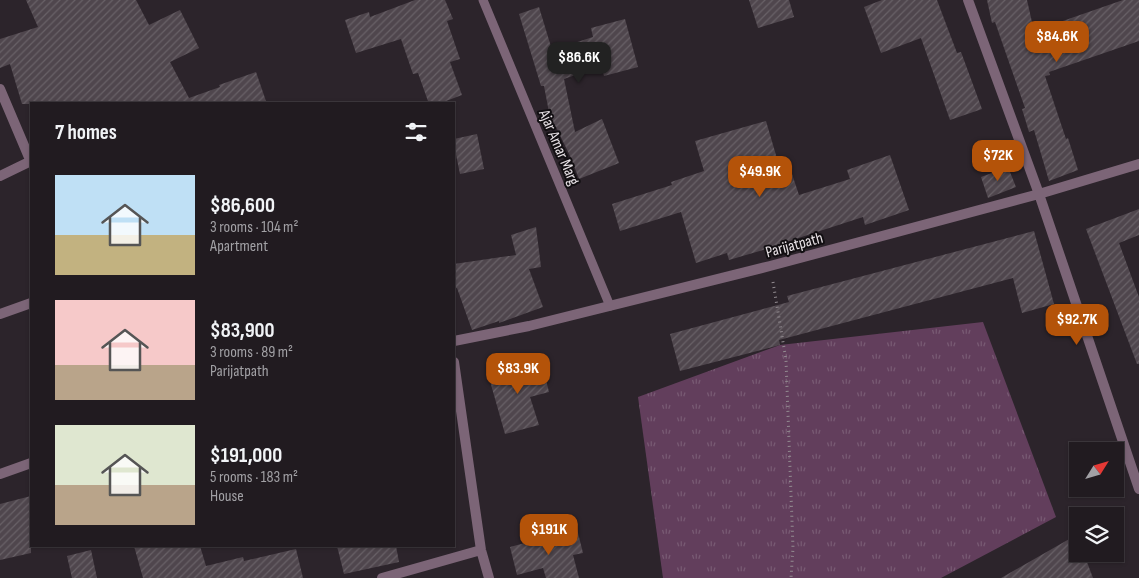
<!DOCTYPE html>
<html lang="en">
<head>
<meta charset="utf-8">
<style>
  :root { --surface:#211b20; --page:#2d282d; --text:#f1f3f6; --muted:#a2a1a5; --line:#3e393e; --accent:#b45309 }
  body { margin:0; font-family:"Sofia Sans Condensed",sans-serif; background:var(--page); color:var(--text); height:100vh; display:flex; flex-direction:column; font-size:19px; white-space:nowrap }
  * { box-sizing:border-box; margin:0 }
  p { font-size:16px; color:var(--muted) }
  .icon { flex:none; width:28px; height:28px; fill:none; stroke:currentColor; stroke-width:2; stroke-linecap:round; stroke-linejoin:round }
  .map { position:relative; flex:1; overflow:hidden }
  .side { position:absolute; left:30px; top:102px; width:425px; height:445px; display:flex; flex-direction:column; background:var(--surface); border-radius:0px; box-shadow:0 1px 4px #0004,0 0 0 1px var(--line) }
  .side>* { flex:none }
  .needle { width:32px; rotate:53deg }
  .fabs { position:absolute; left:1069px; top:442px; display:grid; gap:10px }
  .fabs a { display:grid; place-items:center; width:55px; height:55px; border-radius:0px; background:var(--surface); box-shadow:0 1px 4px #0004,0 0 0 1px var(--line); font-size:25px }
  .price { position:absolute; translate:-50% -42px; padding:0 11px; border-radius:10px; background:var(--accent); color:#fff; font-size:16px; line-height:32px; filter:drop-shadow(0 1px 2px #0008) }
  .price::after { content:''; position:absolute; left:50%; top:30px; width:15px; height:11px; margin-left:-8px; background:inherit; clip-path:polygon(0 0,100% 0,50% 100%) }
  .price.on { background:#222; color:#fff }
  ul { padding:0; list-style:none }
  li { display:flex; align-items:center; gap:15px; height:125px; padding:0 25px }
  li span { display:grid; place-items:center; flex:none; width:140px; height:100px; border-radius:0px; color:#555 }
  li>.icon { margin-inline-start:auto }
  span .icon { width:60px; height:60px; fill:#fffc; stroke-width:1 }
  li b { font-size:21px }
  h2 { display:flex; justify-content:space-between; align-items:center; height:60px; padding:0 25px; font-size:21px }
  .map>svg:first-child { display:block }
  .park { fill:url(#park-tufts) }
  .building { fill:url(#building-hatch) }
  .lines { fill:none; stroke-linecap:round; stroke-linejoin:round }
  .path { stroke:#928b90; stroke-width:3; stroke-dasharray:1 4; stroke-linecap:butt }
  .lane { stroke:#7c6577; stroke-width:9 }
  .street { stroke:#7c6577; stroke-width:10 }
  .labels { text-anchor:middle; stroke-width:4; stroke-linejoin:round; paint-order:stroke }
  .street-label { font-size:16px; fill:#e9e3e7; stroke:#120f12 }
</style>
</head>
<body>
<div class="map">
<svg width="1139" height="578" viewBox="0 0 1139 578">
  <defs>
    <pattern id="park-tufts" width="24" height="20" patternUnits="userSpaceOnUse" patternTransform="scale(1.25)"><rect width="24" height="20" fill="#623e5c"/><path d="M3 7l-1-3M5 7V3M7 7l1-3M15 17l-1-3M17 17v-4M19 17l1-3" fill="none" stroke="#785a73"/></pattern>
    <pattern id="building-hatch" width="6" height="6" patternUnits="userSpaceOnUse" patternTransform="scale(1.25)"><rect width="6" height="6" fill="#4f464d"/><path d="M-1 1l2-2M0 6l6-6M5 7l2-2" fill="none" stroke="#686167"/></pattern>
  </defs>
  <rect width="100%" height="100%" fill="#2c242b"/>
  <path class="park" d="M983,322L1056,517L941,578H663L638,397L780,345Z"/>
  <path class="building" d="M26,0H136L149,25L180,10L199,48L170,62L189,98L220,87L219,85L256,72L267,104H22L10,64L0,68V39L38,27Z
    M415,0H445L453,19L447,21L460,59L450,62L462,95L438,104H429L418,73L413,74L401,39L356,53L345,20L369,12L370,17Z
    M749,0H789L794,17L758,28Z
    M882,0H937L957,53L961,52L982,109L950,120L921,38L881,53L864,7Z
    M987,0H1027L1034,31L1123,0H1139V41L1049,72L1050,75L1045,76L1066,139L1068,138L1078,170L1049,181L1034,130L1029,132L1022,109L1025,108L995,22L992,23Z
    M539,7L552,50L593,37L591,28L625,19L638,67L604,76L601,66L564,79L575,132L602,119L619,163L579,179L571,158L556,127L552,128L544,86H541L519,14Z
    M766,121L778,162L787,159L799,195L850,179L847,170L890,155L909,210L865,225L863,217L783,243V244L729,260L727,253L696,263L681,212L620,231L612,204L672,185L671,182L704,171L695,141Z
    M477,134L484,169L460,174L454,145V139Z
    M1008,167L1016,187L988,198L981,177Z
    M1139,209V235L1119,243L1139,297V364H1137L1086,229Z
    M536,227L541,267L529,269L543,307L499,323V321L472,330L457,288L454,289V264L516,255L511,235Z
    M1034,231L1054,304L1022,313L1013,278L779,340L780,345L680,371L670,334L789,302L787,296Z
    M541,360L549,392L530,397L539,425L505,434L488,374Z
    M31,496V553L0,560V504Z
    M577,529L583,553L573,555L579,578H546L543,568L517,575L510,547Z
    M1078,534V554H1084L1093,578H1001Z
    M134,546H200L206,566L243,557L244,561L296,549L303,578H143Z
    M337,546H396L399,562L344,574Z
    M91,550L97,578H72L67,556Z"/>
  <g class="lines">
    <path class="path" d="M773,282L786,360L793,548L791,578"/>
    <path class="lane" d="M483,0L610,306"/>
    <path class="street" d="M968,0L1039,194L1139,489
      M0,89L31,162
      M0,176L31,161
      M0,314L31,303
      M454,341L529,326L770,266L1039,194L1139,164
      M454,362L481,550L489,578
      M0,474L31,463
      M382,578L481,550"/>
  </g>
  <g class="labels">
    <g class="street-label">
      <text transform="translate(560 147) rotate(67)" y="6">Ajar Amar Marg</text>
      <text transform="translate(794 244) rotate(-15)" y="6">Parijatpath</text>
    </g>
  </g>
</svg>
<div class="fabs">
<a><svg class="needle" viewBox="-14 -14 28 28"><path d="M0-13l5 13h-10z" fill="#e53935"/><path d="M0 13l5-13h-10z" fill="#a2a1a5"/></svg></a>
<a><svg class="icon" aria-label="layers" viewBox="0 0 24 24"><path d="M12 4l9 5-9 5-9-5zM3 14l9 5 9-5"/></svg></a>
</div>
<b class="price" style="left:1057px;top:63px">$84.6K</b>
<b class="price on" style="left:579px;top:84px">$86.6K</b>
<b class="price" style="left:998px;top:182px">$72K</b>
<b class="price" style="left:760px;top:198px">$49.9K</b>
<b class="price" style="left:1077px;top:346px">$92.7K</b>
<b class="price" style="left:518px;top:395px">$83.9K</b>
<b class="price" style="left:549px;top:556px">$191K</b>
<section class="side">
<h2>7 homes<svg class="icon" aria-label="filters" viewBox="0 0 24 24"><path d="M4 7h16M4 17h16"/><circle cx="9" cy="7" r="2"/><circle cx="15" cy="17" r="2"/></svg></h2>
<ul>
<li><span style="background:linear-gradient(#bfe0f5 60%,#c2b280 0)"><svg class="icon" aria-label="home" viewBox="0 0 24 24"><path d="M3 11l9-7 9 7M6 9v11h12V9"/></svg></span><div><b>$86,600</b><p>3 rooms · 104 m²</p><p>Apartment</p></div></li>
<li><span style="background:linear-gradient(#f6c9c9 65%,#b9a48a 0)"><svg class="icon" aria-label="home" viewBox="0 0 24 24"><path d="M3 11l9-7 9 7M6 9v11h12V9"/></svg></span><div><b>$83,900</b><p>3 rooms · 89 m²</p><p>Parijatpath</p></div></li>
<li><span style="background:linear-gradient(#dfe7d0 60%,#b9a48a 0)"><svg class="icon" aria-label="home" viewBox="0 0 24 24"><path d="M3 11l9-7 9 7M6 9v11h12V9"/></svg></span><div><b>$191,000</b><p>5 rooms · 183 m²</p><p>House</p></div></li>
</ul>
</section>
</div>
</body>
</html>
